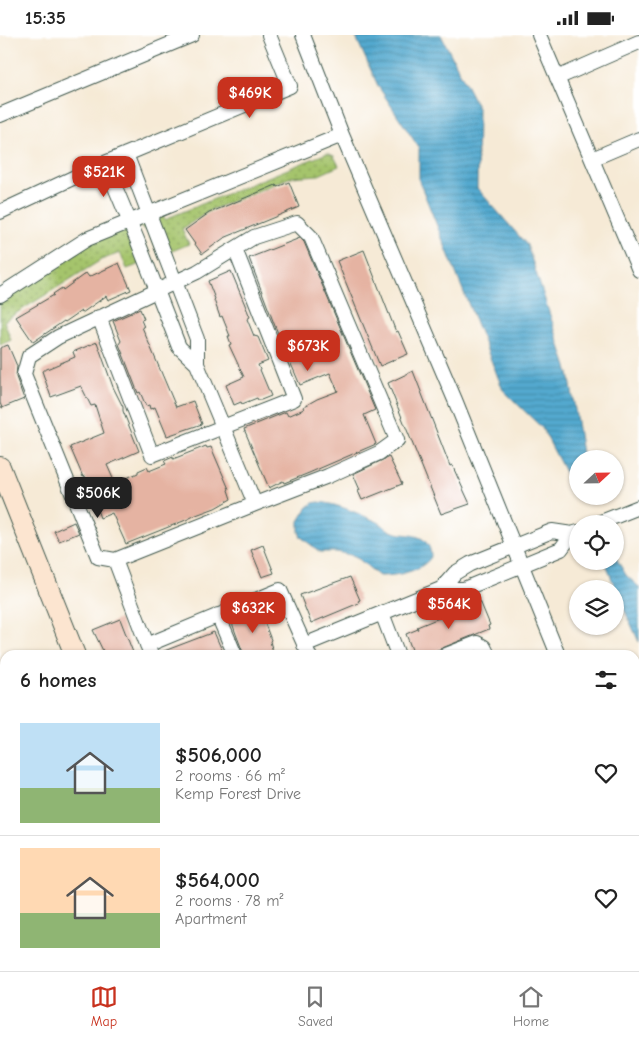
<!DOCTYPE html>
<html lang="en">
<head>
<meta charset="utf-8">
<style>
  :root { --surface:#fff; --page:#f2f2f2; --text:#222; --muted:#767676; --line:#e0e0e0; --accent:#c8321e }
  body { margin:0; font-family:"Comic Neue",sans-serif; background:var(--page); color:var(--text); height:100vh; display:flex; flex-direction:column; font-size:19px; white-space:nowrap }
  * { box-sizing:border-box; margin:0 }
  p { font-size:16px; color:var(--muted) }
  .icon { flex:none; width:28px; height:28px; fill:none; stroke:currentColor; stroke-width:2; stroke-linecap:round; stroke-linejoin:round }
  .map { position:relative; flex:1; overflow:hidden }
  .details { position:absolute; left:0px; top:615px; width:640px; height:321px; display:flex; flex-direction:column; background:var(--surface); border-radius:15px 15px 0 0; box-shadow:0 1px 4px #0004 }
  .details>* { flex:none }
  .needle { width:32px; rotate:68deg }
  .buttons { position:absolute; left:569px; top:415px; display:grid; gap:10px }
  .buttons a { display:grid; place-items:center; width:55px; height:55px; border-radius:50%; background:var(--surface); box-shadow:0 1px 4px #0004; font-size:25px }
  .price { position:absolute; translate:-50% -42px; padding:0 11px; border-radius:10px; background:var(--accent); color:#fff; font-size:16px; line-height:32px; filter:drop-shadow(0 1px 2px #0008) }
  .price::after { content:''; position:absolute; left:50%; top:30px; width:15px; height:11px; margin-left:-8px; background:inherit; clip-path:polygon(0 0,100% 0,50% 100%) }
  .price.on { background:#222; color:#fff }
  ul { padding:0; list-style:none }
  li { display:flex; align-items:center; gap:15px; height:125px; padding:0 20px }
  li+li { border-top:1px solid var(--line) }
  li span { display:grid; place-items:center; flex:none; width:140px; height:100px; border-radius:0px; color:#555 }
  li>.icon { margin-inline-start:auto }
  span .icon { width:60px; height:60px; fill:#fffc; stroke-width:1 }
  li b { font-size:21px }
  h2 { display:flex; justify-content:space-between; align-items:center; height:60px; padding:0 20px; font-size:21px }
  .status { display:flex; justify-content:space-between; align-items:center; height:35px; padding:0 25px; background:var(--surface); direction:ltr }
  .status svg { height:14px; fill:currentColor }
  .menu { display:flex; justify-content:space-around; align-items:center; height:70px; border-top:1px solid var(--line); background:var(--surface); font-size:14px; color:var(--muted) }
  .menu a { display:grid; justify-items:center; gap:2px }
  .menu .on { color:var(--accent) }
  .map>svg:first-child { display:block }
  .grass { fill:url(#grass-dots); stroke:#628050 }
  .water { fill:url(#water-rules); stroke:#397382 }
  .building { fill:#e5b3a2 }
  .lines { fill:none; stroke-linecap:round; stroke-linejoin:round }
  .street-casing { stroke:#3f574c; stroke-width:16 }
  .secondary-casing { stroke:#3f574c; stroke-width:22 }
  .street { stroke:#fff; stroke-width:14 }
  .secondary { stroke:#fce5d0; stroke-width:20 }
</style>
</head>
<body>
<div class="status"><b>15:35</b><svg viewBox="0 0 49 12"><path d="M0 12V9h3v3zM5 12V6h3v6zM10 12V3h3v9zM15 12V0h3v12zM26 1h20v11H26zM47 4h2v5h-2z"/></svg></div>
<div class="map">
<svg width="639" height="936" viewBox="0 0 639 936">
  <defs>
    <pattern id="grass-dots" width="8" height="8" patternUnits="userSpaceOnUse" patternTransform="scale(1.25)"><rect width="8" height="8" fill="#a5c46c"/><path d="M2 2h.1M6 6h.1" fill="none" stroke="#86a05a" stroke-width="1.8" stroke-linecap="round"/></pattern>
    <pattern id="water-rules" width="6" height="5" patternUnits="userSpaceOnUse" patternTransform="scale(1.25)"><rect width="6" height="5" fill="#53a9cf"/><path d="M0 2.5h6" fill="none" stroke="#448ba9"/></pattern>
  </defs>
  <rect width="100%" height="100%" fill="#fff"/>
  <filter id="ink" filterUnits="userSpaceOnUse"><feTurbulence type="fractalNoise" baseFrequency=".02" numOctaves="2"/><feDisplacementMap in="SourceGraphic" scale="10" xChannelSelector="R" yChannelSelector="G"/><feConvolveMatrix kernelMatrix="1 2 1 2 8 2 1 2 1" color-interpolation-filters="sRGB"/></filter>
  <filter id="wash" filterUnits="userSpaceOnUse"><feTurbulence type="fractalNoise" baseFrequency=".0096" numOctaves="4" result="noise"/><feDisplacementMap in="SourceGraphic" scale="20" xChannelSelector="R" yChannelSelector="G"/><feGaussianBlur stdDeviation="1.12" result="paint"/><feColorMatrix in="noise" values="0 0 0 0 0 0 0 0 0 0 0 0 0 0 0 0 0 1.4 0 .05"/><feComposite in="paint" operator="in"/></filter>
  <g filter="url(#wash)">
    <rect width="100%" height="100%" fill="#f6ead6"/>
    <path class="grass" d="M327,118L334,121L339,131L319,140L291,142L211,175L182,194L189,209L160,221L148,196L130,187L146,227L127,234L120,218L101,225L4,286L11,305L0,310V260L87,204L158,174L166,185L170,182Z"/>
    <path class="water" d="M355,0H441L478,73L477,153L527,210L569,338L583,424H578L577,460L542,393L503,355L419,146V113L378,51Z
      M319,467C339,469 359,479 378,487C383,489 386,495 394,497C404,501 415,498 424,505C429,510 431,515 431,522C421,537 396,541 379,541L355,521L337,517H320L301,502L299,497V486L307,473L313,468Z
      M615,521L626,540L639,552V607L619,563L605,526H615Z"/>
    <g id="blocks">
      <path class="building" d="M289,147L299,172L224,203L202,219L185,195L209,178L276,150L277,152Z
        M300,203L304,207L375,375L364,380L376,409L309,438L284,448L283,446L269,453L244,394L286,377L288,381L304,374L303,372L317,364L338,356L330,338L300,350L275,291L249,223Z
        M364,215L396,297L398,296L408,319L380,331L337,226Z
        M119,228L131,255L108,265L106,261L82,278L81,276L65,287L64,286L33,307L16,282L54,260L53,259L62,253L63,255L86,238L89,242Z
        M231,236L250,282L247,284L254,301L258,302L268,326L258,330L271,361L261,365H258L257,363L242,369L241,367L234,370L226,350L244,342L229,310L231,309L228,301H230L222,281L220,282L214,265L215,264L208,246Z
        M140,274L144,284L141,285L144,292H142L176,372L193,366L202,389L167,401L155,372L150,374L149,370L146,371L140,357L138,358L119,309L121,306L113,286Z
        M97,307L113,352L123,372V376L139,416L107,430L115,448L138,438V436L147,432L149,436L166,429L164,426L173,422V424L206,411L207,413L211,412L229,454L228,455L231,464L215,473L196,480L186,485L126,509L112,478L100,483L85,441L83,442L70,412L104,398L95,370L91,371L81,351L51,362L42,336L75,322L73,317Z
        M8,310L17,331L16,342L24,364L2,373L0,368V313Z
        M413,336L450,431L452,430L470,469L441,479L388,348Z
        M389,422L402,449L362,465L358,456L360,455L353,439Z
        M74,487L79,498L59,506L54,496Z
        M263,510L274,538L262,542L251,515Z
        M350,542L360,565L358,566L359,568L311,588L300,560Z
        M480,566L490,590L488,591L489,594L425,620H414L406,599L418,594L417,592Z
        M259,573L271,605L270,606L271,610L274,620H244L236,599L231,585Z
        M120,584L134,620H105L93,595Z
        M214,597L224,620H160L159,618Z"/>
    </g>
  </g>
  <g filter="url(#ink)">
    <use href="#blocks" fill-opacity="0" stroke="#3f574c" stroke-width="1"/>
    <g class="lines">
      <g class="street-casing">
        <path id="street" d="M303,0L342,100
          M539,0L639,235
          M557,43L639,7
          M0,80L192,0
          M592,124L639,104
          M105,128L138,207L179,312L197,329V304L126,119
          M0,177L105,128L290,51L269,0
          M0,260L87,204L342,100L455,365L558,620
          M99,282L152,420L294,364L235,214
          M197,329L255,469L115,525L98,522L24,339L29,321L58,302L197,237L254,202L297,188L311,202L397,405L379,418L328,441L255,469
          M596,489L639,472
          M115,525L151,620
          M441,554L455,538L470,529L552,496L572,499
          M382,578L398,620
          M218,580L235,620
          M147,610L280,555L309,620
          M304,610L441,554H464L561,514L572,499L578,497
          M446,620L477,608L484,612L488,620
          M524,931L526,936
          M584,931V936
          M442,936L454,931"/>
      </g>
      <g class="secondary-casing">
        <path id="secondary" d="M0,432L75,620
          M201,931L202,936
          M332,931L334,936
          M289,936L301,931"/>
      </g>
      <use href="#street" class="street"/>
      <use href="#secondary" class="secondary"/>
    </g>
  </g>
</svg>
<div class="buttons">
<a><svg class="needle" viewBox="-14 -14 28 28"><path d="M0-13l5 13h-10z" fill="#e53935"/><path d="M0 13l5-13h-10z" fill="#767676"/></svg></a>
<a><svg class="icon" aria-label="locate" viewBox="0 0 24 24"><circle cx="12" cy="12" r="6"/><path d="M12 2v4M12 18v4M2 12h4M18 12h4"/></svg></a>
<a><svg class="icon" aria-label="layers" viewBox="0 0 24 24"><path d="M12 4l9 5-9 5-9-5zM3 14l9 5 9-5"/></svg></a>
</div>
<b class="price" style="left:250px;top:84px">$469K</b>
<b class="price" style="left:104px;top:163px">$521K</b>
<b class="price" style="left:308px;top:337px">$673K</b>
<b class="price on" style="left:98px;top:484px">$506K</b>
<b class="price" style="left:449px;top:595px">$564K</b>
<b class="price" style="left:253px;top:599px">$632K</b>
<section class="details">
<h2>6 homes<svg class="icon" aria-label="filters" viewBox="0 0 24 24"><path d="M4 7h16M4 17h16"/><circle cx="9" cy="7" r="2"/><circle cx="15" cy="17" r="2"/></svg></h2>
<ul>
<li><span style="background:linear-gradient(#bfe0f5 65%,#8fb573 0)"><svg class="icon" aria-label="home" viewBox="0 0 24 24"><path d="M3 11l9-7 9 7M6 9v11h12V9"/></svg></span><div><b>$506,000</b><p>2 rooms · 66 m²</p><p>Kemp Forest Drive</p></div><svg class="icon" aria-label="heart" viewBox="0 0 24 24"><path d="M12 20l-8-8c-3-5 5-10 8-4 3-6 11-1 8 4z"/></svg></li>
<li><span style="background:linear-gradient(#ffd9b3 65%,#8fb573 0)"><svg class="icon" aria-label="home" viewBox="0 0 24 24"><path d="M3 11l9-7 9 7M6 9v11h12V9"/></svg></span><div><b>$564,000</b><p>2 rooms · 78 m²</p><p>Apartment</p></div><svg class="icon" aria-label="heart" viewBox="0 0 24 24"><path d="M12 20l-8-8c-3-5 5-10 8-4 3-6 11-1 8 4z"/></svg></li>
</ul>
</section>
</div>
<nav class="menu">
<a class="on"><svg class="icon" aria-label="map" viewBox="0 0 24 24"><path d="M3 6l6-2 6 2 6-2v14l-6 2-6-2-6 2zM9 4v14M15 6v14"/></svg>Map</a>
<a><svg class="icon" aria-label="saved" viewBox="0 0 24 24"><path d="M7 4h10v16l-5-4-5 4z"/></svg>Saved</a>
<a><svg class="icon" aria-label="home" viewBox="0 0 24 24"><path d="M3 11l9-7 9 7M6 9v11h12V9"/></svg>Home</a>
</nav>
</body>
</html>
